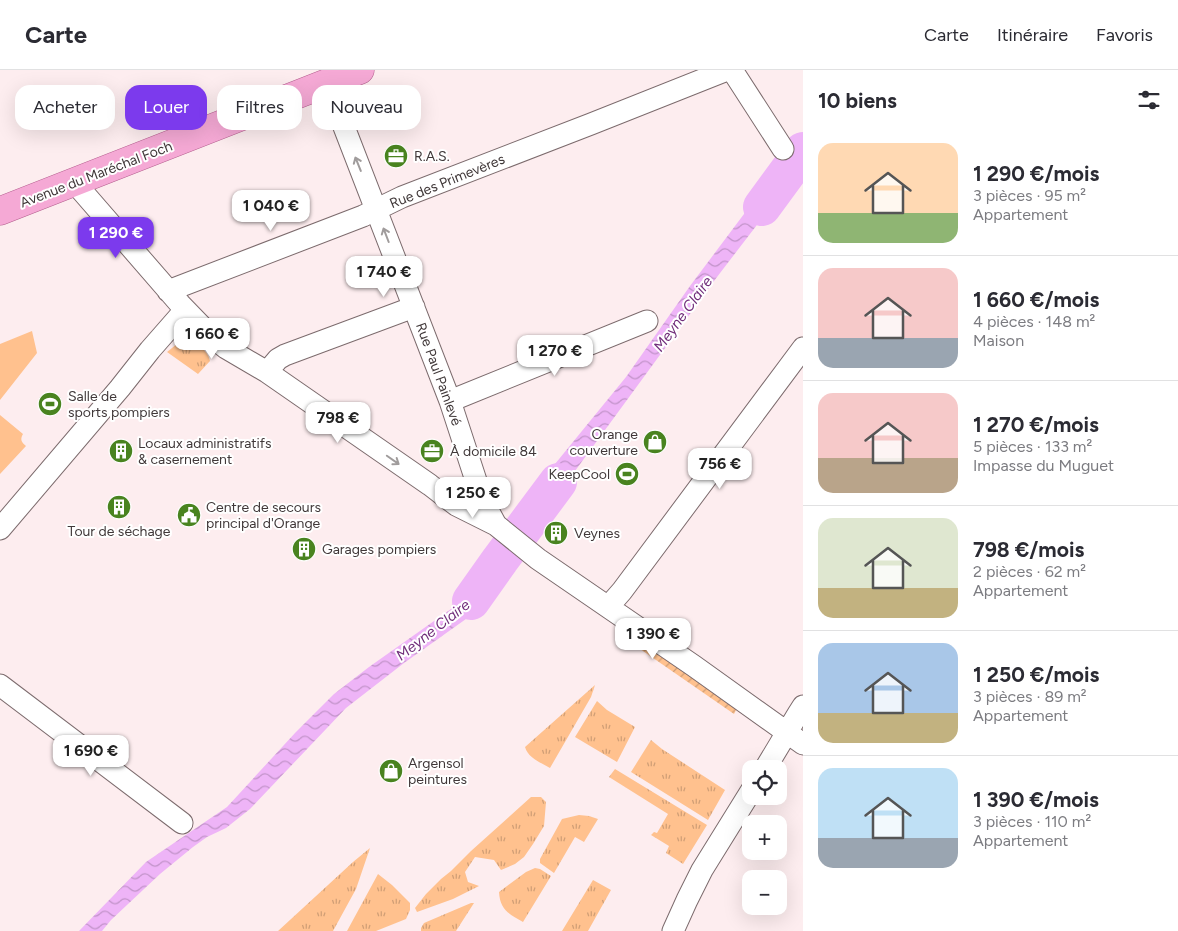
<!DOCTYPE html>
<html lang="fr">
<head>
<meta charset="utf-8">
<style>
  :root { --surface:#fff; --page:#f2f2f3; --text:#2b2b33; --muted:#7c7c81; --line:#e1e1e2; --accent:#7c3aed }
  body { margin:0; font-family:Figtree,sans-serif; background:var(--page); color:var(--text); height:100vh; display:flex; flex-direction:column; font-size:19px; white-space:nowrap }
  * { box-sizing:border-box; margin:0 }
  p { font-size:16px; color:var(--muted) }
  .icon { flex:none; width:28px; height:28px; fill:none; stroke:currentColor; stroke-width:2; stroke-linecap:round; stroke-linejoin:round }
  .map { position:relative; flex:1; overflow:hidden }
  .details { display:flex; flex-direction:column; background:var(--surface); width:375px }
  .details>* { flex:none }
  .top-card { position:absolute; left:15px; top:15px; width:475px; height:45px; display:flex; gap:10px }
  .fabs { position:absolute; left:742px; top:690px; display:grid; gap:10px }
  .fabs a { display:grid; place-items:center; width:45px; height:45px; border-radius:10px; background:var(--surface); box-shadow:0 5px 20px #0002; font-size:25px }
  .price { position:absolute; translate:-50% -42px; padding:0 11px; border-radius:10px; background:#fff; color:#222; font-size:16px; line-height:32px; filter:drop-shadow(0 1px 2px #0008) }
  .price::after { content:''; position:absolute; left:50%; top:30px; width:15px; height:11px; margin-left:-8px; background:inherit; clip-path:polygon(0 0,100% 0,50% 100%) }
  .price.current { background:var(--accent); color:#fff }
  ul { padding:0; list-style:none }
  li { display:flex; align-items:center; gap:15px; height:125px; padding:0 15px }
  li+li { border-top:1px solid var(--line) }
  li span { display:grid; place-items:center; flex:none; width:140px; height:100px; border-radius:15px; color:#555 }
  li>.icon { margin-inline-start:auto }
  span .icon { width:60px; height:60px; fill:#fffc; stroke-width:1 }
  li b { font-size:21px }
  h2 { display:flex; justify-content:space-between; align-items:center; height:60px; padding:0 15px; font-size:21px }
  .chip { padding:0 18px; border-radius:15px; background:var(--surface); box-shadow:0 5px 20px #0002; font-size:18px; line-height:45px }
  .chip.current { background:var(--accent); color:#fff }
  header { display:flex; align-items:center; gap:30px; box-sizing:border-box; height:70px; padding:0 25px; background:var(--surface); border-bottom:1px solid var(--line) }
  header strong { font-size:24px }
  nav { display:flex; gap:28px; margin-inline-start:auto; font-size:18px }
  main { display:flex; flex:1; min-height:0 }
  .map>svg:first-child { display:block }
  .grass { fill:url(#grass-tufts) }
  .garden { fill:url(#garden-furrows) }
  .pitch { fill:#ffc18e }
  .water { fill:url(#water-waves) }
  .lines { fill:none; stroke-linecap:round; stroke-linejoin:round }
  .river { stroke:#eeb4f7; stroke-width:38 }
  .minor-casing { stroke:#7c6b6d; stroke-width:23 }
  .major-casing { stroke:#b25c8c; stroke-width:29 }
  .minor { stroke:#fff; stroke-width:21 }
  .major { stroke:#f5a9d5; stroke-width:28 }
  .oneway { stroke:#a09c9c }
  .labels { text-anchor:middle; stroke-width:4; stroke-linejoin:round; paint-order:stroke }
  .poi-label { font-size:14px; fill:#403839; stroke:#fff; text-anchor:start }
  .street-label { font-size:14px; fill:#403839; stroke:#fff }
  .water-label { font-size:15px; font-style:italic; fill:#702d7a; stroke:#fff }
</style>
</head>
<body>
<header>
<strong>Carte</strong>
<nav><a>Carte</a><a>Itinéraire</a><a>Favoris</a></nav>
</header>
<main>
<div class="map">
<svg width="803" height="861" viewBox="0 0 803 861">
  <defs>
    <pattern id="grass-tufts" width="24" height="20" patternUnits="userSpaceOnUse" patternTransform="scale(1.25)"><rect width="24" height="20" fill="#ffc18e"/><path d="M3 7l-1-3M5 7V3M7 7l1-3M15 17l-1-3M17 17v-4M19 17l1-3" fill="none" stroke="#d09e75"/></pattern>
    <pattern id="garden-furrows" width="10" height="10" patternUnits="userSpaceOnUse" patternTransform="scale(1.25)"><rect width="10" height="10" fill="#ffc18e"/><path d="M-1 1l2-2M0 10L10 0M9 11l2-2" fill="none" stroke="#d09e75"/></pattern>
    <pattern id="water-waves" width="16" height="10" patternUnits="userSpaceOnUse" patternTransform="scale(1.25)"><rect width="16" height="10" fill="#eeb4f7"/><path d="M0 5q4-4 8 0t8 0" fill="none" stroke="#c293c9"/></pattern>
  </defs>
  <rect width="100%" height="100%" fill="#fdedef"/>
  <path class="grass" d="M186,271C196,273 208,280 210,291L198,304L167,282L177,274Z
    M595,615L591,627L550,698C540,692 528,688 525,677Z
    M597,631L607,640L635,657L617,692L575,667Z
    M651,670L662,679L725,720L708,750L631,702Z
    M615,699L707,755L683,794L666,783L669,776L651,765L654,762L657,763L668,744L609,707Z
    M531,727H541L546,732L544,756L533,774L524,787L515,794L501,800L494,790L475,787L465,802L468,812L479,816L453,829L417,842L415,838L426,824L441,809L451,801L471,781Z
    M579,745L589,746L598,749L584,772L575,767L554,803L540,793V789L562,749Z
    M370,778L356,819L333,861H278L353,792Z
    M535,798L540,799L551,806L523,852C509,844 500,840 499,822L526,802Z
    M378,804L392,815L410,833V840L406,849L376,861H347Z
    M593,810L611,820L588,861H562Z
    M471,833H474L456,861H421V858L424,853Z"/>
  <path class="garden" d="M640,571L737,638L734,644L630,572Z"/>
  <path class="pitch" d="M32,261L37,283L0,330V274Z
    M0,345L23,364C20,369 21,372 26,376L0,404Z"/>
  <path class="water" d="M803,65V91L790,80L798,69Z
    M783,86L799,100L717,207L534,457L515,444V443L626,307L690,216L747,140Z
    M495,485L510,495L490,523L466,549L404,593L346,638L250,739L226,758L207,767L193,777L160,804L111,850L102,861H79L146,792L227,737L295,663L334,624L369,597L451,539Z"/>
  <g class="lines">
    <path class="river" d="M762,137L803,81
      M471,531L500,490L558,412"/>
    <g class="minor-casing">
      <path id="minor" d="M732,0L783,79
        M327,13L450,331L482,429L496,455
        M75,113L180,234L211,266L226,278L267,302L430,415L456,435L496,455L538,489L694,596L803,674
        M168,221L363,146L402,127L591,54L727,0
        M267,302L278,289L285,285L414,237
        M450,331L647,251
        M0,459L120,318L150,280L185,240
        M608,537L622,521L803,278
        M0,615L182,753
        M765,699L798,644L803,636
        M673,861L687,830L702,800L751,721"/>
    </g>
    <g class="major-casing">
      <path id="major" d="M0,141L360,0"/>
    </g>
    <use href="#minor" class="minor"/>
    <use href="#major" class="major"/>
  </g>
  <defs><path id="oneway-shaft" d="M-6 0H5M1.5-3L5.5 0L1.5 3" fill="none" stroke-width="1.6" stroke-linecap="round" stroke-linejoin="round" transform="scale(1.25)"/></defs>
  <g class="oneway">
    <use href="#oneway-shaft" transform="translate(358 94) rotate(-112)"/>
    <use href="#oneway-shaft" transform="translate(386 165) rotate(-111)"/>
    <use href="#oneway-shaft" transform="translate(393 390) rotate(35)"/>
  </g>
  <defs>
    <g id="office-disc" transform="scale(1.25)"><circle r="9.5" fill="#49831f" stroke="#fff"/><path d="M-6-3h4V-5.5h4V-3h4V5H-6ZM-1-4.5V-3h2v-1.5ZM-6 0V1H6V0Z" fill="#fff"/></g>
    <g id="stadium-disc" transform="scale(1.25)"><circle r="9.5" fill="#49831f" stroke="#fff"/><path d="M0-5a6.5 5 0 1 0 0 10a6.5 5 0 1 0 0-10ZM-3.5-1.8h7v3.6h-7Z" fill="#fff"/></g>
    <g id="shop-disc" transform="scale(1.25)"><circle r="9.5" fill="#49831f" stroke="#fff"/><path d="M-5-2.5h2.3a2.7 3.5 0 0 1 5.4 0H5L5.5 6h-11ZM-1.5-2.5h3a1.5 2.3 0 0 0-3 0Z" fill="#fff"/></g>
    <g id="building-disc" transform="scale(1.25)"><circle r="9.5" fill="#49831f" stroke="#fff"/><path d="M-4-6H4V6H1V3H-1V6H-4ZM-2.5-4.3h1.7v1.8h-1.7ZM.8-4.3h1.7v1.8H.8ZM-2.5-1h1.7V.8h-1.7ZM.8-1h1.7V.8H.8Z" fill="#fff"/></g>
    <g id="civic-disc" transform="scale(1.25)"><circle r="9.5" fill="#49831f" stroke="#fff"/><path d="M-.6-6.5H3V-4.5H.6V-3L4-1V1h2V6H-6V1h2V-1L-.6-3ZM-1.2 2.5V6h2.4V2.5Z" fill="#fff"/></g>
  </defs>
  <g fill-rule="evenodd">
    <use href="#office-disc" x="396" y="86"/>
    <use href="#stadium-disc" x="50" y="334"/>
    <use href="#shop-disc" x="655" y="372"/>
    <use href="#building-disc" x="121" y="381"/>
    <use href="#office-disc" x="432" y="381"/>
    <use href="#stadium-disc" x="627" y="404"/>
    <use href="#building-disc" x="119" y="437"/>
    <use href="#civic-disc" x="189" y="445"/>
    <use href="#building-disc" x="556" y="463"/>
    <use href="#building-disc" x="304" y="479"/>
    <use href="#shop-disc" x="391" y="701"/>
  </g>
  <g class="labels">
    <g class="poi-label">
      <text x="414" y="91">R.A.S.</text>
      <text x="68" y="331">Salle de<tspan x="68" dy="16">sports pompiers</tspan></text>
      <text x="638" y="369" text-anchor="end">Orange<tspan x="638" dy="16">couverture</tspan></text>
      <text x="138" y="378">Locaux administratifs<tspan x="138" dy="16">&amp; casernement</tspan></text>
      <text x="450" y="386">À domicile 84</text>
      <text x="610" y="409" text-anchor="end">KeepCool</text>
      <text x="206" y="442">Centre de secours<tspan x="206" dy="16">principal d'Orange</tspan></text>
      <text x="119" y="466" text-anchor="middle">Tour de séchage</text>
      <text x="574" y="468">Veynes</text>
      <text x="322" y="484">Garages pompiers</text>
      <text x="408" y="698">Argensol<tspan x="408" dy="16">peintures</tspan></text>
    </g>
    <g class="street-label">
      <text transform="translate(96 104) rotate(-21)" y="5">Avenue du Maréchal Foch</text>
      <text transform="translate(447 111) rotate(-22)" y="5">Rue des Primevères</text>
      <text transform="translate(439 304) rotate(70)" y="5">Rue Paul Painlevé</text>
    </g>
    <g class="water-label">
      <text transform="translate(683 244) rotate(-54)" y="5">Meyne Claire</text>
      <text transform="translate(433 560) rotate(-38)" y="5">Meyne Claire</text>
    </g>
  </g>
</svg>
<div class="fabs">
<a><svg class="icon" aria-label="locate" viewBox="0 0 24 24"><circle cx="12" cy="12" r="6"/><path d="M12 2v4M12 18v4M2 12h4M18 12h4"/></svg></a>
<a>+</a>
<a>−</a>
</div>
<b class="price" style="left:271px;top:162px">1 040 €</b>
<b class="price current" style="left:116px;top:189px">1 290 €</b>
<b class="price" style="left:384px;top:228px">1 740 €</b>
<b class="price" style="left:212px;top:290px">1 660 €</b>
<b class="price" style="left:555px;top:307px">1 270 €</b>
<b class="price" style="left:338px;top:374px">798 €</b>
<b class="price" style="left:720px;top:420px">756 €</b>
<b class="price" style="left:473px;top:449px">1 250 €</b>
<b class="price" style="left:653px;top:590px">1 390 €</b>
<b class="price" style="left:91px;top:707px">1 690 €</b>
<div class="top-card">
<a class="chip">Acheter</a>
<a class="chip current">Louer</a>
<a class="chip">Filtres</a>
<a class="chip">Nouveau</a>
</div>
</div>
<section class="details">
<h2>10 biens<svg class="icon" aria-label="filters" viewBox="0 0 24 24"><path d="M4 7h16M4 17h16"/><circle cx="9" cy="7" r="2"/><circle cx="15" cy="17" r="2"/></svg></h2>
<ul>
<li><span style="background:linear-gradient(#ffd9b3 70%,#8fb573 0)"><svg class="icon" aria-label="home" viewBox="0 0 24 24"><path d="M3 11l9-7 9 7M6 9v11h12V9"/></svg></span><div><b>1 290 €/mois</b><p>3 pièces · 95 m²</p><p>Appartement</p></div></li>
<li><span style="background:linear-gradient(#f6c9c9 70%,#9aa5b1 0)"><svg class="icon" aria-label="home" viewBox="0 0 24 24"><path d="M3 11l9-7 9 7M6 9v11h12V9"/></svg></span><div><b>1 660 €/mois</b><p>4 pièces · 148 m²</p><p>Maison</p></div></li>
<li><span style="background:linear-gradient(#f6c9c9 65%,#b9a48a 0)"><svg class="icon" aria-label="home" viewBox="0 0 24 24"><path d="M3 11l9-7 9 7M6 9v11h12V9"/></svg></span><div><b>1 270 €/mois</b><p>5 pièces · 133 m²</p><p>Impasse du Muguet</p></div></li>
<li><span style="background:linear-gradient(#dfe7d0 70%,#c2b280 0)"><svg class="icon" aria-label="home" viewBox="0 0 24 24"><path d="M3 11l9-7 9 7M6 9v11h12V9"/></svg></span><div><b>798 €/mois</b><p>2 pièces · 62 m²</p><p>Appartement</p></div></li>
<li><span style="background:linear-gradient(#a9c7e8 70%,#c2b280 0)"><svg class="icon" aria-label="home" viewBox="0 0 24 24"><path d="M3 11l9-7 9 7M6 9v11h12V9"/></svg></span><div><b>1 250 €/mois</b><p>3 pièces · 89 m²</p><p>Appartement</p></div></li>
<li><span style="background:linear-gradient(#bfe0f5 70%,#9aa5b1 0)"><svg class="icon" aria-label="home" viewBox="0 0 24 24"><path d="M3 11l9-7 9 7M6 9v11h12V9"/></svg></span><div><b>1 390 €/mois</b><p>3 pièces · 110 m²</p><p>Appartement</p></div></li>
</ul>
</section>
</main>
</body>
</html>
